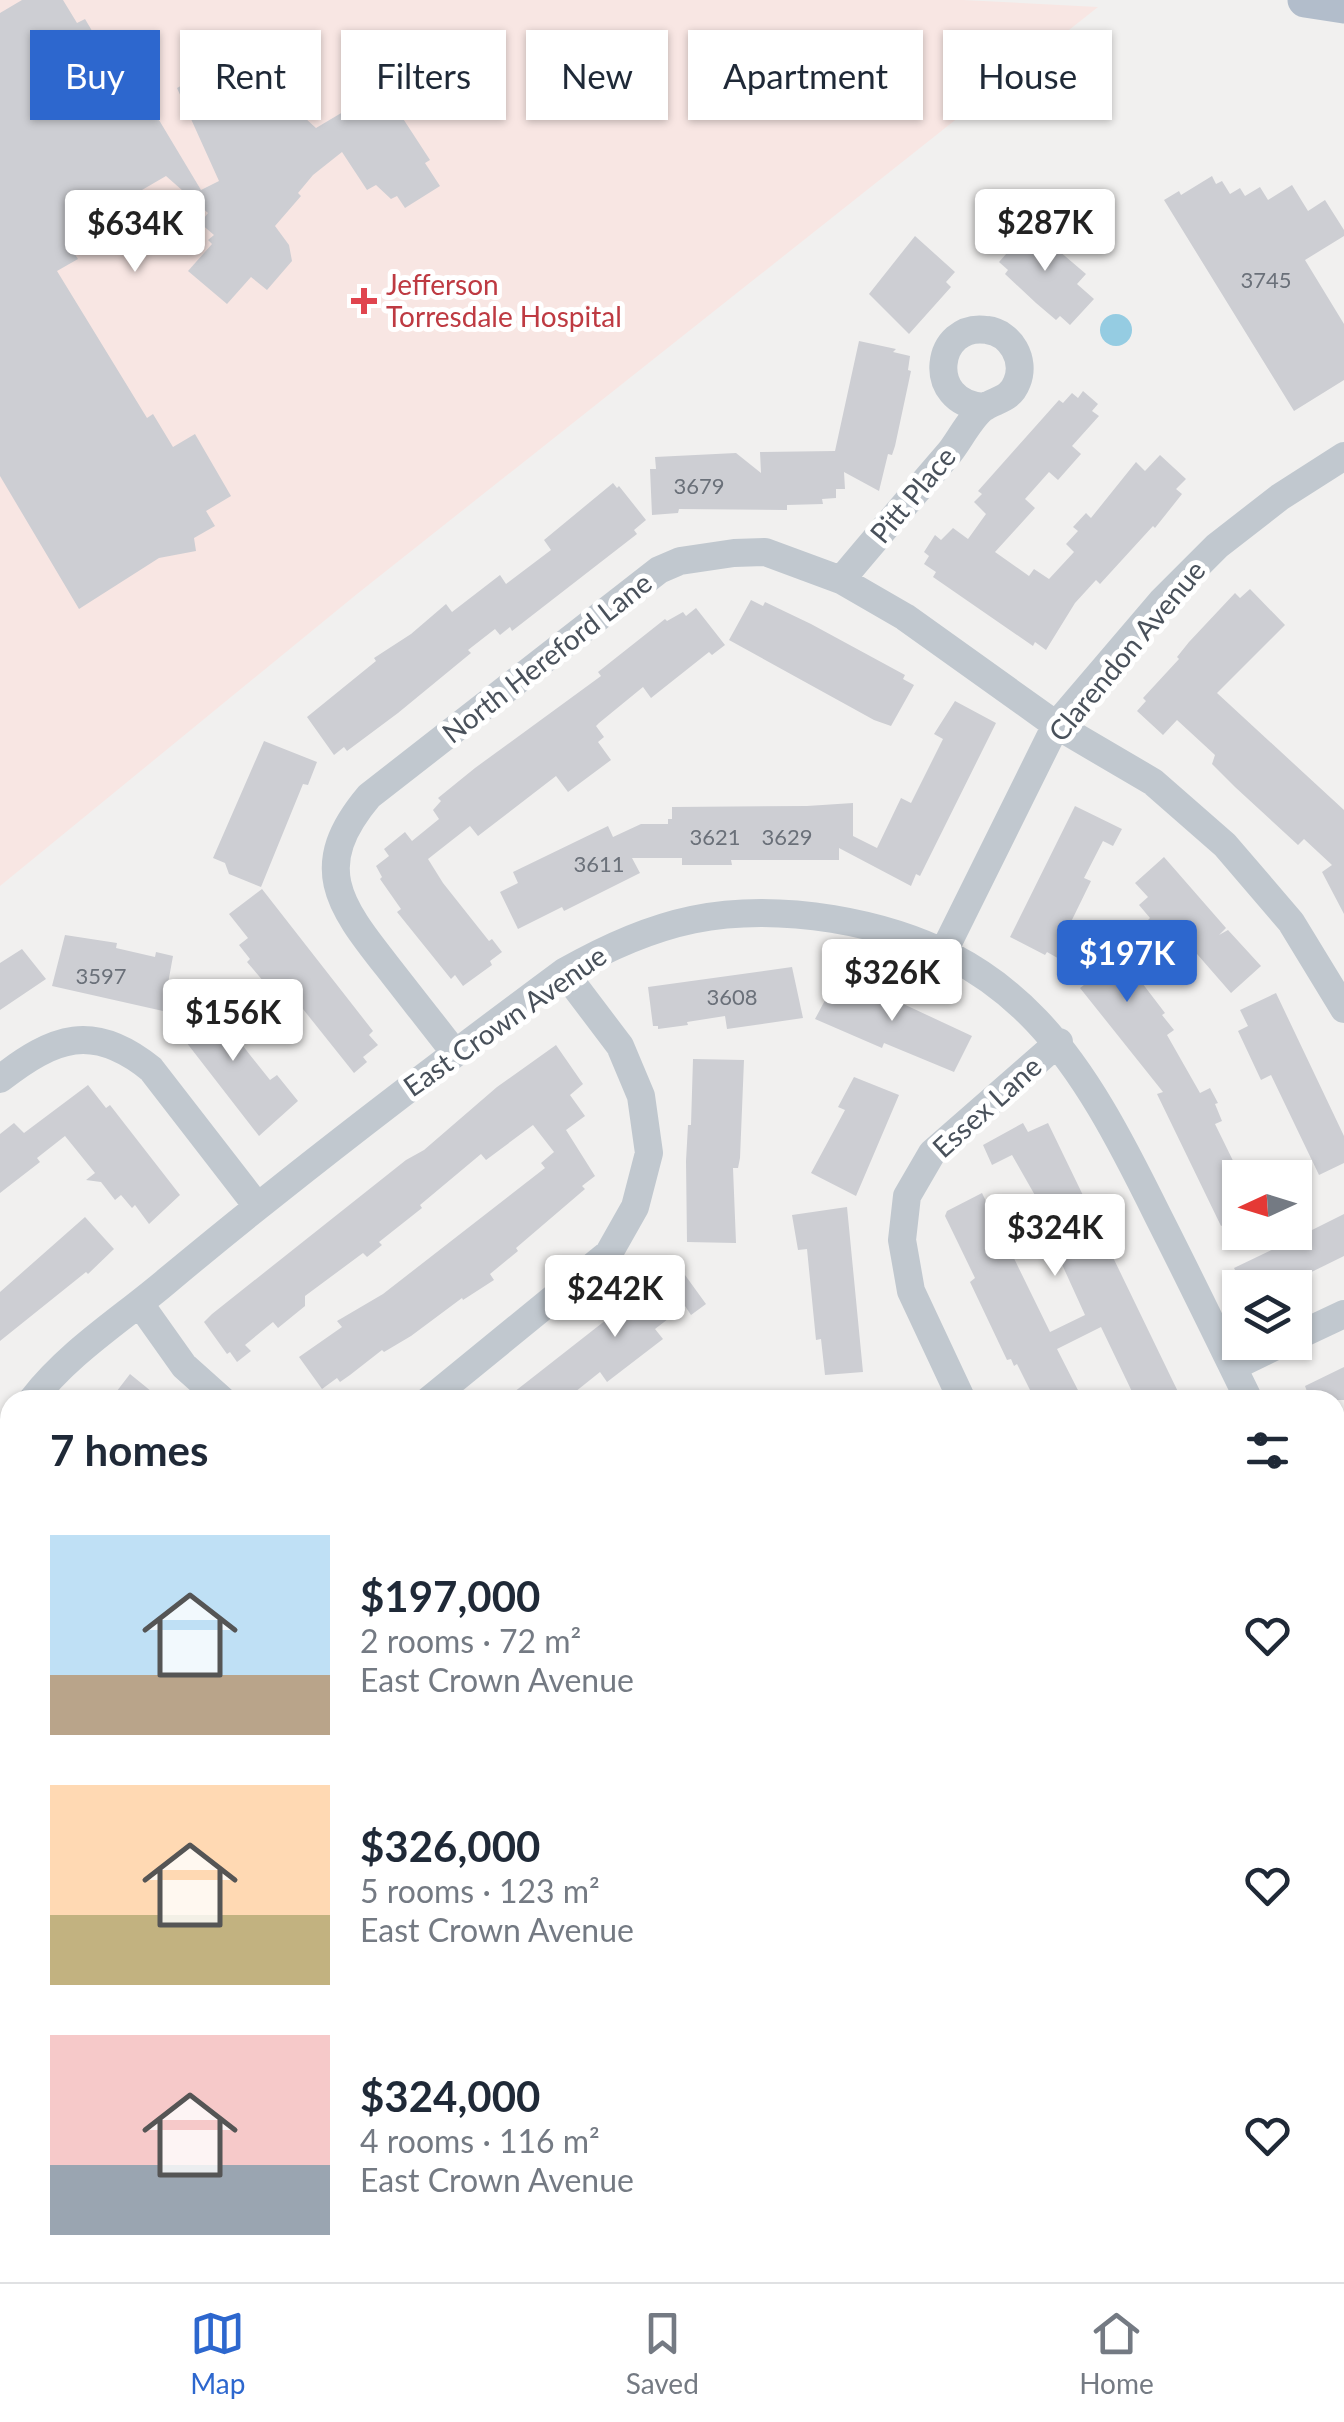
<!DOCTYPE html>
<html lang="en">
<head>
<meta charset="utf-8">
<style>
  :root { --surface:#fff; --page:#f2f2f3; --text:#1f2937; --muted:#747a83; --line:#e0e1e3; --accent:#2d67ce }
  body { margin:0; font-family:Lato,sans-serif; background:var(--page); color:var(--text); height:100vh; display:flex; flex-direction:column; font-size:38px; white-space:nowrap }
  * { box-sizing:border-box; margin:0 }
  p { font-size:32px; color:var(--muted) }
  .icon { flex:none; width:55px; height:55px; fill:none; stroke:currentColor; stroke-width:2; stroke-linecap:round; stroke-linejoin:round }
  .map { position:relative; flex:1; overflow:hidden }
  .side { position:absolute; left:0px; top:1390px; width:1345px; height:892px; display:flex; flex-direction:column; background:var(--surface); border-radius:30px 30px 0 0; box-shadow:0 2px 8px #0004 }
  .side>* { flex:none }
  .guide { position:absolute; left:30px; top:30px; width:1285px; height:90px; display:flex; gap:20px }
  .needle { width:65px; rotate:266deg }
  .controls { position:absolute; left:1222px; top:1160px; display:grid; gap:20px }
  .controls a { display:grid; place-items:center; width:90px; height:90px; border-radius:0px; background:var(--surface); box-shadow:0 2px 8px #0004; font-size:50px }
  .price { position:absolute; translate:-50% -85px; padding:0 22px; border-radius:10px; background:#fff; color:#222; font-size:32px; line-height:65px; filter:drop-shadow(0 2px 5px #0008) }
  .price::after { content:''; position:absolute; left:50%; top:60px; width:30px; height:22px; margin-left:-15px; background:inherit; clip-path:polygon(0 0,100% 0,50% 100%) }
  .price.active { background:var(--accent); color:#fff }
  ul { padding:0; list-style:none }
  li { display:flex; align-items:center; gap:30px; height:250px; padding:0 50px }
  li span { display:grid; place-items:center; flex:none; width:280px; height:200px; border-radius:0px; color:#555 }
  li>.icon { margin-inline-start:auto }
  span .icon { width:120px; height:120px; fill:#fffc; stroke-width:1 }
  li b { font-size:42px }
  h2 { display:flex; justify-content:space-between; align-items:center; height:120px; padding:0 50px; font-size:42px }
  .chip { padding:0 35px; border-radius:0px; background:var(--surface); box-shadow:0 2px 8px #0004; font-size:35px; line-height:90px }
  .chip.active { background:var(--accent); color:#fff }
  .tabs { display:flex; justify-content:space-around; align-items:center; height:140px; border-top:2px solid var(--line); background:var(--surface); font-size:28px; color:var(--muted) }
  .tabs a { display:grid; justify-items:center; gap:5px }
  .tabs .active { color:var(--accent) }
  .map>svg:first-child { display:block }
  .medical { fill:#f8e6e3 }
  .water { fill:#95cce2 }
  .building { fill:#cdced3 }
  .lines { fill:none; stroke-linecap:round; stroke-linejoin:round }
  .minor { stroke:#c1c8cf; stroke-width:28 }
  .major { stroke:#b2bdcb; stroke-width:35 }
  .health-dot { fill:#e0444e; stroke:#fff; stroke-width:4 }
  .labels { text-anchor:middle; stroke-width:10; stroke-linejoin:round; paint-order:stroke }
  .number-label { font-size:22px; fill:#6a7079 }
  .health-label { font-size:28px; fill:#be3a42; stroke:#fff; text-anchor:start }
  .street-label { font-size:28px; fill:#49515b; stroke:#fff }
</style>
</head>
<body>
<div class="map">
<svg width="1344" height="2282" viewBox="0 0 1344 2282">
  <rect width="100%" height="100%" fill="#f1f0ef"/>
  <path class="medical" d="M0,0H963L1098,7L357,594L0,886Z"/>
  <path class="water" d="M1100 330a16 16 0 1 1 32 0a16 16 0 1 1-32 0Z"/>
  <path class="building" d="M22,0H63L77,23L85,19L116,71L126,65L201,190L219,181L177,88L186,83L194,51L228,60L216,106L235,95L294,108L316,128L348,109L346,100L351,89L364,87L378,95L385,91L430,160L425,163L440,186L405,208L397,196L391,199L376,185L367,190L342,152L313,175L298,193L301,196L275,226L289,245L292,261L267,290L251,277L227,304L188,271L212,244L208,240L214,235L200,223L208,213L166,176L75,229L79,234L67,242L78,259L57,271L147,418L153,414L173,447L195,434L231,496L206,511L215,526L194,538L196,551L159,558L79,609L0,476V13Z
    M1212,176L1216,184L1222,181L1230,194L1240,188L1245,196L1260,187L1268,200L1292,185L1308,211L1325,200L1344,230V236L1305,260L1344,324V380L1294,411L1164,200L1179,191L1181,195Z
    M1025,219L1035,224L1047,237L1045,239L1086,274L1077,284L1094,299L1070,325L1060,316L1056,320L1036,303L1005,274L1008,270L999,262L1015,244L1008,238Z
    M915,236L955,272L946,282L951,287L909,334L869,294Z
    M859,341L896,349L893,352L910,356L908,370L911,371L895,446L892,455L888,454L879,491L844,472L845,489H836V498L822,499L823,504L787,505V510L679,509L678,513L652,515L650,469H656L655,457L736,453L761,473L760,452L835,451Z
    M1083,391L1098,404L1092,411L1099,416L1072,446L1081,454L1058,480L1049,472L1025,499L1035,508L995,552L1029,576L1034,569L1049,579L1074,552L1066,544L1078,531L1073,527L1086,513L1091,518L1136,462L1145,471L1160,455L1186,479L1176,489L1182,494L1155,528L1153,526L1100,584L1096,580L1075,603L1046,650L1035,642L1033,646L933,577L936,572L924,564L929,556L924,552L935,535L941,540L953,528L968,539L986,514L974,502L982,494L978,491L1059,400L1063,403L1072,393L1078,398Z
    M613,483L617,488L619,486L646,520L634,530L637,534L512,631L510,627L500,635L495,629L468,650L471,653L398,713L347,751L344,747L334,755L307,717L376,661L374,658L411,634L446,604L452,612L500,575L506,584L551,550L544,540Z
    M1250,589L1285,625L1217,693L1344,810V914L1322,872L1332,865L1304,839L1298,845L1235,787L1212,764L1215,755L1177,720L1163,735L1137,711L1146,701L1143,698L1179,659L1177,657L1189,642L1235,593L1240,598Z
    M751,600L763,606L765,602L811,624L905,675L903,679L914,685L891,726L874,720L729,640Z
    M696,608L725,645L712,655L709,652L651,698L643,687L599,723L596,726L604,737L598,742L611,760L568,792L556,776L478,836L470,826L428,859L443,883L489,941L492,939L502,952L490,961L492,965L463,986L455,975L451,979L397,912L401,909L380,879L382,877L376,866L389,856L384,849L405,832L412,841L439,819L433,810L441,801L438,798L475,768L601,676L598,672L665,619L667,621L683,612L686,616Z
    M955,701L996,723L920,876L916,874L911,886L839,848V860H731L732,865H682V858H632L640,873L564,911L562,907L518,929L500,892L518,883L513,872L608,826L613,837L641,824H668V819H672V807L807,806L853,803V836L877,848L901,798L911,803L943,739L934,734Z
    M264,741L317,762L308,785L303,784L261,887L229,874L225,863L213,858Z
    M1075,806L1122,829L1113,846L1103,841L1084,878L1091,881L1069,926L1074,929L1072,932L1120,954L1165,1013L1162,1015L1174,1030L1167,1035L1200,1093L1210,1088L1218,1103L1215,1104L1222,1121L1215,1124L1240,1175V1217L1221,1226L1157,1094L1163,1092L1080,988L1093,978L1047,952L1045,955L1010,937Z
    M1164,857L1226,928L1219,935L1228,930L1261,966L1231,993L1170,923L1156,935L1145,923L1150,918L1139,905L1148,897L1135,883Z
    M262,889L373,1031L369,1035L378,1045L363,1057L367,1062L354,1073L291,994L281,1002L247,962L250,959L239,945L248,938L229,914Z
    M65,935L117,943L116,948L155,957L156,952L173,956L163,1011L52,986Z
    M22,949L46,979L0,1010V963Z
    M792,967L803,1018L727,1029L725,1016L687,1022L688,1025L658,1029V1026H653L648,987Z
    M839,974L972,1036L954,1072L884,1043L882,1048L815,1019Z
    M208,990L219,1004L214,1008L250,1055L270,1080L277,1075L298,1101L259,1136L169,1020Z
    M1276,993L1344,1136V1163L1319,1175L1271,1075L1261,1080L1238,1031L1248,1026L1240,1010Z
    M556,1045L583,1084L570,1095L585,1116L566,1130L595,1176L582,1186L585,1189L516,1248L518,1251L490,1274L494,1280L463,1300L462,1298L411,1336L384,1352L382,1350L350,1375L340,1382L337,1378L322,1389L299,1357L342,1327L337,1321L383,1294L545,1168L541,1163L554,1152L533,1125L486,1160L481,1154L420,1205L422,1208L379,1242L382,1245L367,1257L363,1253L305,1296V1306L278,1328L273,1322L245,1345L251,1351L237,1362L230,1352L227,1354L204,1322L212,1314L406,1160L424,1150L497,1087Z
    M693,1059L744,1060L740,1158L738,1168H733L736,1243L687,1242L686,1161L688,1125H691Z
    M854,1077L899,1095L856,1196L811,1173L845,1110L838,1107Z
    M88,1085L106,1108L110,1105L180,1195L149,1224L135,1205L132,1208L121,1195L115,1200L101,1182L86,1180L95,1173L65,1136L37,1158L40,1162L0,1193V1134L14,1123L24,1133Z
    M1023,1123L1028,1132L1048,1123L1182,1400H1136L1101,1327L1057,1349L1083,1400H1035L1017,1364L1014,1366L1011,1359L1007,1360L970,1282L975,1278L945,1216L947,1211L982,1193L1050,1332L1085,1315L1060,1260L1069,1255L1012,1155L992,1165L983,1145Z
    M847,1207L863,1372L825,1375L821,1339L816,1340L807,1249L798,1250L792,1215Z
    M1344,1214V1256L1279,1288H1244L1234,1268L1284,1244L1279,1232H1298L1300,1236Z
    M85,1217L114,1249L88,1274L86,1272L0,1341V1292Z
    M677,1264L706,1304L691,1315L685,1306L655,1329L663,1339L607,1382L600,1372L565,1400H504L620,1309L618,1307L644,1286L646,1288Z
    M1344,1367V1400H1310L1305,1386Z
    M130,1374L162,1400H110Z"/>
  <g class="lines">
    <path class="minor" d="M841,580C877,537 913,495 950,452C960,439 970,419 982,409C995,399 1010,401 1017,382C1026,360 1011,333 987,330C935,322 924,403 984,407
      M944,951L1056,725L1161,602L1217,546L1280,497L1344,456
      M455,1053C432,1024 410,995 387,966C338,904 310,866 369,796L659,570L680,561L734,553L765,552L841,580L905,617L1056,725L1153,782L1225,845L1291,922L1344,1009
      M0,1079C54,1037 93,1022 151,1069L257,1206
      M140,1304L184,1366L222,1400
      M1295,1337L1344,1314
      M1233,1367L1284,1342
      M32,1400C70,1351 121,1320 168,1280C296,1173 429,1072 564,972C655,920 727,902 833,919C1019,950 1081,1060 1158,1216C1189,1277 1219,1339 1249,1400
      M429,1400L609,1253L635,1207L649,1153L641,1096L620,1046L564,972
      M962,1400L911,1291L902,1240L907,1196L932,1153L1059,1042
      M0,1449L10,1433
      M1335,1590L1342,1612L1344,1635
      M0,1688H10
      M1335,1859L1344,1758
      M0,1960H10
      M1335,2109L1344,2114
      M0,2120L10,2152
      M59,2272L63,2282
      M337,2282L339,2272
      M598,2282L599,2272
      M848,2282L853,2272
      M1187,2282L1194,2272"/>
    <path class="major" d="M1305,0L1344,6"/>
  </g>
  <path class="health-dot" d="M359 286h10v10h10v10h-10v10h-10v-10h-10v-10h10z"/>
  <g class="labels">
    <g class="number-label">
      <text x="1266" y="288">3745</text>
      <text x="699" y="494">3679</text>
      <text x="715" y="845">3621</text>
      <text x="787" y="845">3629</text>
      <text x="599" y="872">3611</text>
      <text x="101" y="984">3597</text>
      <text x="732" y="1005">3608</text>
    </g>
    <g class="health-label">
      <text x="386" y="295">Jefferson<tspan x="386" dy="32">Torresdale Hospital</tspan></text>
    </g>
    <g class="street-label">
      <text transform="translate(913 495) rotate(-50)" y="10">Pitt Place</text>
      <text transform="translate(1127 651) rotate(-50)" y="10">Clarendon Avenue</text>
      <text transform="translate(547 658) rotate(-38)" y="10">North Hereford Lane</text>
      <text transform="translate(505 1021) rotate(-35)" y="10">East Crown Avenue</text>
      <text transform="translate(987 1107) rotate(-42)" y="10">Essex Lane</text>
    </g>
  </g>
</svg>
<div class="controls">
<a><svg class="needle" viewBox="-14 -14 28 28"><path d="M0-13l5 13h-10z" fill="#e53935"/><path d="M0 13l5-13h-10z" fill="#747a83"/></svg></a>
<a><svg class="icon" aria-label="layers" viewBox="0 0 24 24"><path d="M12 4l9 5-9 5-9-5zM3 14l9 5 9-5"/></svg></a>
</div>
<b class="price" style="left:1045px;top:274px">$287K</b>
<b class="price" style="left:135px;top:275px">$634K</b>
<b class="price active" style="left:1127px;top:1005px">$197K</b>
<b class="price" style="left:892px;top:1024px">$326K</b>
<b class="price" style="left:233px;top:1064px">$156K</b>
<b class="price" style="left:1055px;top:1279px">$324K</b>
<b class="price" style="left:615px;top:1340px">$242K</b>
<div class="guide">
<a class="chip active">Buy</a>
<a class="chip">Rent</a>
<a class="chip">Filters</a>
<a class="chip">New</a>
<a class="chip">Apartment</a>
<a class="chip">House</a>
</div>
<section class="side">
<h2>7 homes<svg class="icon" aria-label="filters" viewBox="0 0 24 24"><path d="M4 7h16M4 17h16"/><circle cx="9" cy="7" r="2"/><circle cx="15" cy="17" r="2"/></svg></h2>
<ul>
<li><span style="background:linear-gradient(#bfe0f5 70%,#b9a48a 0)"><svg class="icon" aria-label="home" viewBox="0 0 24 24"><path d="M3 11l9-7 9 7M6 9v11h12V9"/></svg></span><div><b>$197,000</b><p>2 rooms · 72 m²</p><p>East Crown Avenue</p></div><svg class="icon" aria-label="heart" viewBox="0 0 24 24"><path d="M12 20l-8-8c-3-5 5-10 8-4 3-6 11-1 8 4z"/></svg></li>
<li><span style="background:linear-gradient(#ffd9b3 65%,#c2b280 0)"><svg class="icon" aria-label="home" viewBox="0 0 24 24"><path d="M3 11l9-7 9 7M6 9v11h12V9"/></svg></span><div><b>$326,000</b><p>5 rooms · 123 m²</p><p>East Crown Avenue</p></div><svg class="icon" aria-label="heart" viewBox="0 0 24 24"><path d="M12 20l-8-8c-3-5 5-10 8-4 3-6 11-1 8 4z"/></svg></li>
<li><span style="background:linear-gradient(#f6c9c9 65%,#9aa5b1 0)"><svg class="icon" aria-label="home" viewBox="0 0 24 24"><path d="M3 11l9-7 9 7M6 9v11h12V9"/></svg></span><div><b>$324,000</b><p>4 rooms · 116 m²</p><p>East Crown Avenue</p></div><svg class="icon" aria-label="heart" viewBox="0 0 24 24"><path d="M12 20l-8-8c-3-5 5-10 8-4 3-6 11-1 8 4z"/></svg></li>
</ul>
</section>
</div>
<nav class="tabs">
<a class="active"><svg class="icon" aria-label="map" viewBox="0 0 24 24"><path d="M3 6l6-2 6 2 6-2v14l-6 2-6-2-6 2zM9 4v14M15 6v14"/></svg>Map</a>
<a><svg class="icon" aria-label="saved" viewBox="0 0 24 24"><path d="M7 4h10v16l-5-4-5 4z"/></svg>Saved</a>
<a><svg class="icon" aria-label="home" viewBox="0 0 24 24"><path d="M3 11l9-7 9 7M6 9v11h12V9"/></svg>Home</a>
</nav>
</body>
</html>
